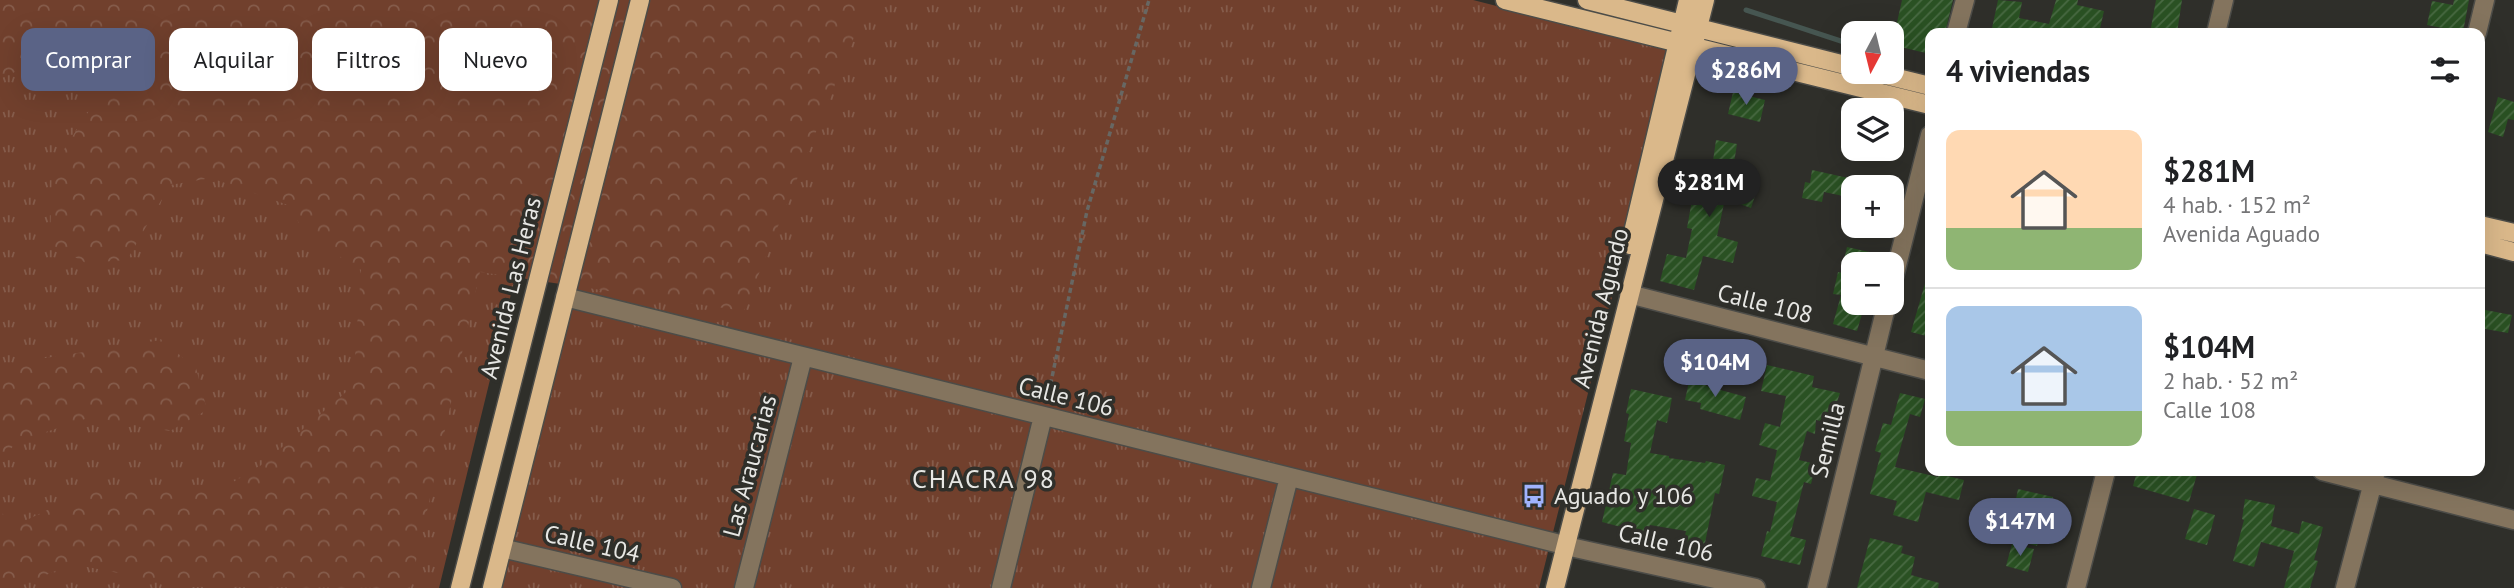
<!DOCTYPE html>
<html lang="es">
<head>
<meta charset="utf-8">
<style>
  :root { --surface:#fff; --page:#f6f6f6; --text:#202124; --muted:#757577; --line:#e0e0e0; --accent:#5a6386 }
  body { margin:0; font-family:"PT Sans",sans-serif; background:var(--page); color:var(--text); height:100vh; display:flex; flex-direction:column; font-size:26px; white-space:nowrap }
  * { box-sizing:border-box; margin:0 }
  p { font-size:23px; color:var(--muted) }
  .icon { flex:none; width:38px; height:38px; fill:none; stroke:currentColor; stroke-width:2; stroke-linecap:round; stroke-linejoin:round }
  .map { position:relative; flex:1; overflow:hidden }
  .details { position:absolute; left:1925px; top:28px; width:560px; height:448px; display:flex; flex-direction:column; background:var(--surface); border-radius:14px; box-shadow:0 7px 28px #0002 }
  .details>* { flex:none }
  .top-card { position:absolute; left:21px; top:28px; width:665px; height:63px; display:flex; gap:14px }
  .needle { width:46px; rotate:187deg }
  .fabs { position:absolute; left:1841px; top:21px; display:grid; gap:14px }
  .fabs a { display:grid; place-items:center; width:63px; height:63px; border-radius:14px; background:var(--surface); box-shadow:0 7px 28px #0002; font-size:35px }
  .price { position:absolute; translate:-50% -60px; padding:0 16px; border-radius:24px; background:var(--accent); color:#fff; font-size:23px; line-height:46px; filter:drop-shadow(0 2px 4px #0008) }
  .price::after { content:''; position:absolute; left:50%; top:42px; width:21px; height:16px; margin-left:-10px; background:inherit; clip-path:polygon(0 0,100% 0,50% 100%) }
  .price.selected { background:#222; color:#fff }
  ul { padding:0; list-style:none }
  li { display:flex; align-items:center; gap:21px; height:175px; padding:0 21px }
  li+li { border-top:2px solid var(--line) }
  li span { display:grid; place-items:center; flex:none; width:196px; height:140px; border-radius:14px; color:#555 }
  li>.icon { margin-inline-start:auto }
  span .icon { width:84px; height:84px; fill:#fffc; stroke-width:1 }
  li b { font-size:30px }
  h2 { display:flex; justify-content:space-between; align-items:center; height:84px; padding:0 21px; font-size:30px }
  .pill { padding:0 24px; border-radius:14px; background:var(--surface); box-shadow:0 7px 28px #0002; font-size:24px; line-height:63px }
  .pill.selected { background:var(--accent); color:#fff }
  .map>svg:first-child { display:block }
  .grass { fill:url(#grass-tufts) }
  .forest { fill:url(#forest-crowns) }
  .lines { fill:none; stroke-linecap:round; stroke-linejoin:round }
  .stream { stroke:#465651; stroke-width:5 }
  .building { fill:url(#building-hatch) }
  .minor-casing { stroke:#4c4c48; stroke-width:21 }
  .major-casing { stroke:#4c4c48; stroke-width:21 }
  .path { stroke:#676763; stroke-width:3.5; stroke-dasharray:5 3.5; stroke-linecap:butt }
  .minor { stroke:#84745e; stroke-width:18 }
  .major { stroke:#dab88a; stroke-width:18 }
  .labels { text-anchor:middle; stroke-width:7; stroke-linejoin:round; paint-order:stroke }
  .street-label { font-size:24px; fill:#e7e7e4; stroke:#2f2f2a }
  .poi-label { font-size:24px; fill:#e7e7e4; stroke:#2f2f2a; text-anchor:start }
  .neighbourhood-label { font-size:26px; letter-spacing:2px; fill:#e7e7e4; stroke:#2f2f2a }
</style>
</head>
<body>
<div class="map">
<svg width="2514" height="588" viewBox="0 0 2514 588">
  <defs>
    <pattern id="grass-tufts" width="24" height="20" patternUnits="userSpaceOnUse" patternTransform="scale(1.75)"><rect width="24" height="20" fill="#71402d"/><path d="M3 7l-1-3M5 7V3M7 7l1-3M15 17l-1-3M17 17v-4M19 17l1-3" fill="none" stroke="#855c4b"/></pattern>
    <pattern id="forest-crowns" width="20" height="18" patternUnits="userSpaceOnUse" patternTransform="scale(1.75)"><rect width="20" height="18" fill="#71402d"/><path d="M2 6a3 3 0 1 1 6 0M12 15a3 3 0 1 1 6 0" fill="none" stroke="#855c4b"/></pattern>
    <pattern id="building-hatch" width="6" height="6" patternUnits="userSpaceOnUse" patternTransform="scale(1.75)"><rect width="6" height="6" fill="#2a5123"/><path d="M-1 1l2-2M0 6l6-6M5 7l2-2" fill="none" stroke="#496a43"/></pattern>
  </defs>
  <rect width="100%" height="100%" fill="#2f2f2a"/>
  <path class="grass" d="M0,0H583L439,588H0Z
    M639,0H1473L1674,51L1539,588H491Z"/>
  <path class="forest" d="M0,0H869L744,311L480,272L410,588L191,587L72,564L15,588H0V505L8,529L93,488H223L260,466L353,386L361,269L308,238L288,205L211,178L170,185L127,260L86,263L50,244L52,168L96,100L69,73L32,64L0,79Z
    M161,340L196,368L207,410L170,431L91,417L16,442L0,464V365Z"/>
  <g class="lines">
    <path class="stream" d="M1746,10L1853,45
      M1892,57L1899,59"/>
  </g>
  <path class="building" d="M1902,0H1953L1945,33H1930V54L1892,45Z
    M1998,0L2022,2L2019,18L2049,24L2056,0H2078L2077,5L2104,11L2099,33H1991Z
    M2156,0H2182L2177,33H2150Z
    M2454,0H2469L2463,32L2427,25L2432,1L2453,5Z
    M1733,92L1765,100L1760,122L1728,114Z
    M2498,97L2514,102V120L2508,119L2503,137L2488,132Z
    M1716,140L1737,144L1731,182L1757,190L1751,208L1725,199L1717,236L1738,242L1733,263L1703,256L1694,290L1660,281L1667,254L1686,258L1692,229L1687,228L1697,172L1711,175Z
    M1812,170L1853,179V198L1824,192L1822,202L1802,198L1805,182L1810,183Z
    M1847,247L1887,256L1886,264H1843Z
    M1849,269H1853V304L1864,307L1857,331L1833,324L1841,295L1833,294L1838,272L1847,274Z
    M1926,280L1930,281V337L1911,332Z
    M2480,309L2512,315L2508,333L2480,328Z
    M1767,365L1814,376L1812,387L1840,393L1830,423L1816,420L1815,434L1807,431L1799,460L1816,464L1811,484L1804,482L1790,536L1806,540L1800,565L1761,556L1767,531L1770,532L1777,502L1752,496L1756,478L1770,481L1777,450L1759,445L1765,423L1780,427L1786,396L1761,391Z
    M1690,377L1707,381L1706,386L1746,397L1740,420L1700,409L1701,403L1685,400Z
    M1631,389L1672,398L1667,423L1657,420L1650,453L1669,456V458L1705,463L1706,461L1725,465L1719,494L1715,493L1703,553L1682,549L1686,531L1650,525L1648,534L1602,522L1613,473L1626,475L1631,443L1624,441L1629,414L1626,413Z
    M1900,393L1925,399L1920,417L1910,414L1895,467L1938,477L1939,474L1964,480L1959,500L1926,492L1918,522L1893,515L1897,501L1870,494L1881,453L1875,451L1883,423L1891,425Z
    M2137,471H2198L2189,502L2133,486Z
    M2018,489L2053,497L2046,525L2057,528L2053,544L2038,541L2037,546L2022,542L2028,518L2013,514Z
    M2245,499L2275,505L2271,526L2299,534L2302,521L2323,527L2314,560L2318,561L2310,588H2284L2294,551L2261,542L2254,567L2233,561L2244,520L2242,519Z
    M2194,509L2215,515L2207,545L2185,539Z
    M1870,538L1903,546L1901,553L1915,557L1911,575L1939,583L1938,588H1857Z
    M2012,544L2034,549L2028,572L2006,566Z"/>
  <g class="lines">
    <g class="minor-casing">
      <path id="minor" d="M1956,33L1965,0
        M2216,33L2224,0
        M2477,33L2485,0
        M1892,285L1930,135
        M1629,294L1930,371
        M565,297L1556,543
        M2322,471L2514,520
        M1566,546L1756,588
        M502,548L672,588
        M744,588L803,357
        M1001,588L1043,416
        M1261,588L1289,477
        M1817,588L1887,303
        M2076,588L2106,471
        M2345,588L2376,471"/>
    </g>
    <g class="major-casing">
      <path id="major" d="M1505,0L1930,105
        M1587,0L1853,67
        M1873,72L1930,86
        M2480,225L2514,233
        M2480,243L2514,252
        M1630,245L1688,0
        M460,588L609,0
        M492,588L640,0
        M1555,588L1705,0"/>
    </g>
    <path class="path" d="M1047,401L1087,211L1149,0"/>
    <use href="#minor" class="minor"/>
    <use href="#major" class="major"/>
  </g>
  <defs>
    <g id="bus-bare" transform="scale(1.89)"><path d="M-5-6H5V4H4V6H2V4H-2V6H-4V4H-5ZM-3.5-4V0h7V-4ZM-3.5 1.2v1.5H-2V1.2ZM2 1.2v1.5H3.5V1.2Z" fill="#a0b3fd" stroke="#2f2f2a" stroke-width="2.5" paint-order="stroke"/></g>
  </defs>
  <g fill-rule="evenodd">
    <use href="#bus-bare" x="1534" y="496"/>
  </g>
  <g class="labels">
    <g class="street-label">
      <text transform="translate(511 288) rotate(-76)" y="8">Avenida Las Heras</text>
      <text transform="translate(1765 304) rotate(14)" y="8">Calle 108</text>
      <text transform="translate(1601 308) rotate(-76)" y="8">Avenida Aguado</text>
      <text transform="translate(1066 397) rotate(14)" y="8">Calle 106</text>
      <text transform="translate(1828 440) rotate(-76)" y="8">Semilla</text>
      <text transform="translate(750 466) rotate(-75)" y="8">Las Araucarias</text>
      <text transform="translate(1666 543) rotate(13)" y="8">Calle 106</text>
      <text transform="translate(592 544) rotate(13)" y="8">Calle 104</text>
    </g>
    <g class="poi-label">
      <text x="1554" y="504">Aguado y 106</text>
    </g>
    <g class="neighbourhood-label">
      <text x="984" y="488">CHACRA 98</text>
    </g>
  </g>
</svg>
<div class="fabs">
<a><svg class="needle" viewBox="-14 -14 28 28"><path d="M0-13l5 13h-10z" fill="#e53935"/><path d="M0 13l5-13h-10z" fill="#757577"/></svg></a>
<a><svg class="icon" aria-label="layers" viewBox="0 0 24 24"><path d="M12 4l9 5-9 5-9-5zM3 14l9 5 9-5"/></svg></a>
<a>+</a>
<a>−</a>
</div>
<b class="price" style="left:1746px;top:107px">$286M</b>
<b class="price selected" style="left:1709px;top:219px">$281M</b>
<b class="price" style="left:1715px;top:399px">$104M</b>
<b class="price" style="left:2020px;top:558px">$147M</b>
<div class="top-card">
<a class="pill selected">Comprar</a>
<a class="pill">Alquilar</a>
<a class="pill">Filtros</a>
<a class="pill">Nuevo</a>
</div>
<section class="details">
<h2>4 viviendas<svg class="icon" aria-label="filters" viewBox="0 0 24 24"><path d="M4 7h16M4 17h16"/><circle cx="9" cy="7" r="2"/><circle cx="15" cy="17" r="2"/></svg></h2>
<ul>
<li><span style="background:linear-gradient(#ffd9b3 70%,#8fb573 0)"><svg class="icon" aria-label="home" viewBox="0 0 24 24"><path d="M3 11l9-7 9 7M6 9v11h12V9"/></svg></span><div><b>$281M</b><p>4 hab. · 152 m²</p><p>Avenida Aguado</p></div></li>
<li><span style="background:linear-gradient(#a9c7e8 75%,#8fb573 0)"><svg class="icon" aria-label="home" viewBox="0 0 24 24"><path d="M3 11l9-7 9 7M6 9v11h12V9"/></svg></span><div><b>$104M</b><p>2 hab. · 52 m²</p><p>Calle 108</p></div></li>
</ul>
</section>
</div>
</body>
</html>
